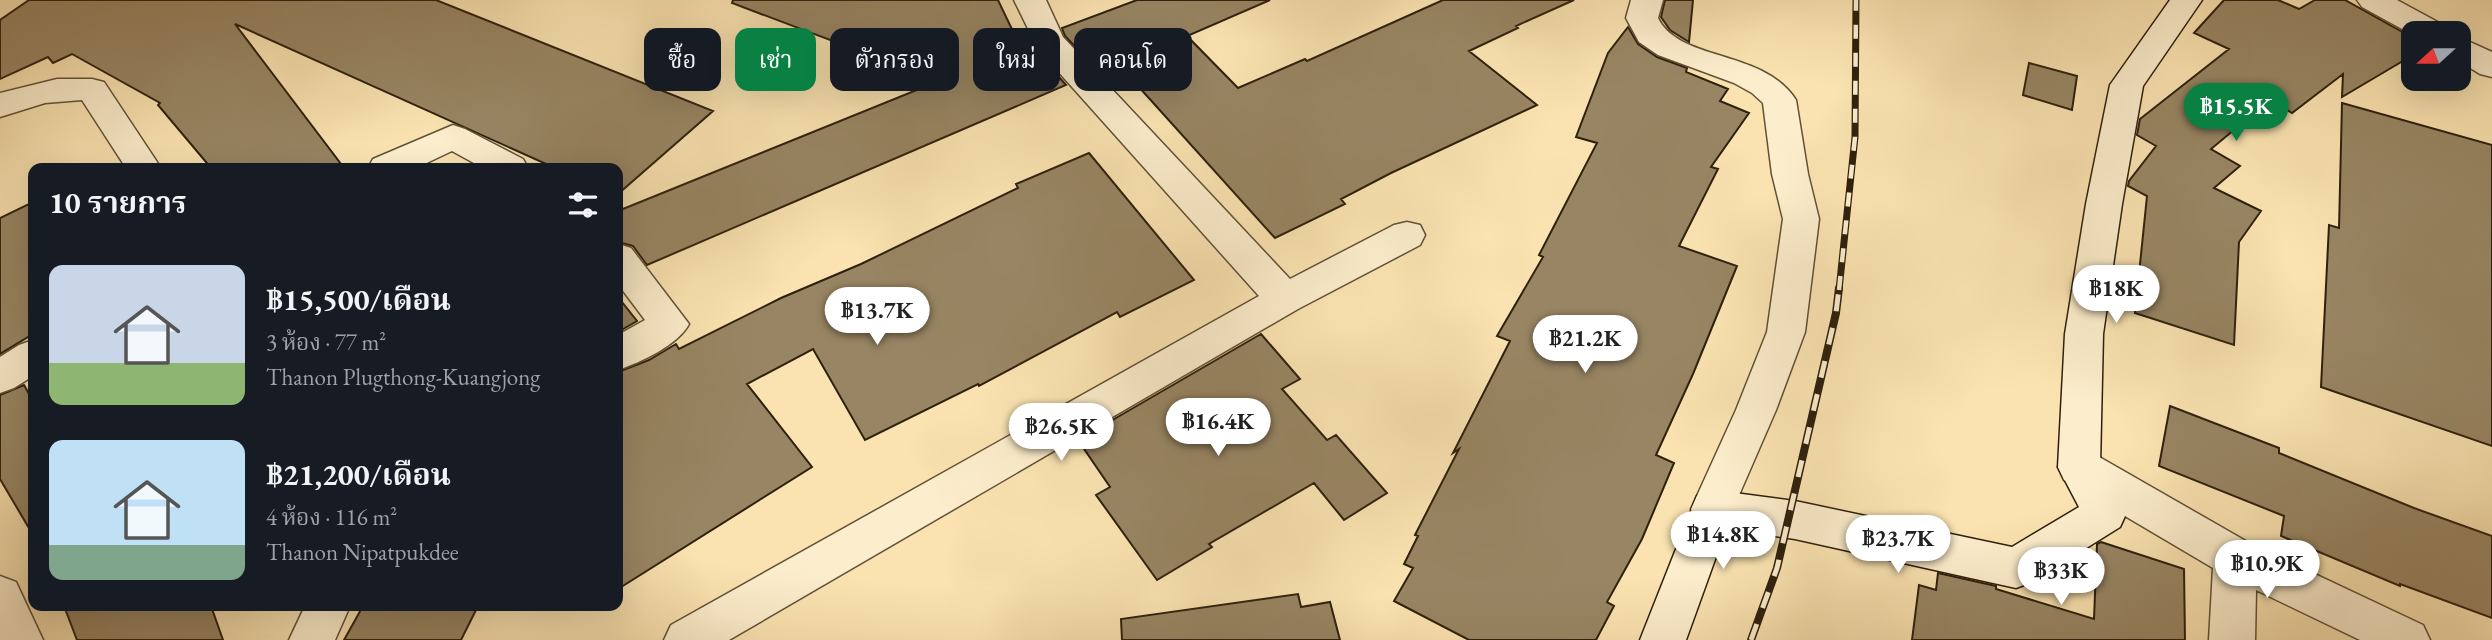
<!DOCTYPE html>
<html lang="th">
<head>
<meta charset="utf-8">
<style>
  :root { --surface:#171b24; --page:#20242c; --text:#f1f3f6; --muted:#9ea1a6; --accent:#0b8043 }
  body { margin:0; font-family:"EB Garamond","Noto Serif Thai",serif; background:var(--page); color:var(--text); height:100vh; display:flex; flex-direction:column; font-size:26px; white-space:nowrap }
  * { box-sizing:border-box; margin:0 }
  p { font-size:23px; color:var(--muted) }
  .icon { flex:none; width:38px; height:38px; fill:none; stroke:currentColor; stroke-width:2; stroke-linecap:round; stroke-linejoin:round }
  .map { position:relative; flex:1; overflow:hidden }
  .details { position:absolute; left:28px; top:163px; width:595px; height:448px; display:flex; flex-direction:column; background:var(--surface); border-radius:14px; box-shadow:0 7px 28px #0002 }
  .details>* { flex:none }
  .top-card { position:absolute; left:644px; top:28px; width:665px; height:63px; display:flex; gap:14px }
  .needle { width:46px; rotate:249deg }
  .fabs { position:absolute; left:2401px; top:21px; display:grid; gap:14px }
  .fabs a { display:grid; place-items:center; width:70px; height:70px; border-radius:14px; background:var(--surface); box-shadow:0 7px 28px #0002; font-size:35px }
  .price { position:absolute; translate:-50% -60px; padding:0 16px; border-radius:24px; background:#fff; color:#222; font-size:23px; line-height:46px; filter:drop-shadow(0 2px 4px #0008) }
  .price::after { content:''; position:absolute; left:50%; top:42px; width:21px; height:16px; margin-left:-10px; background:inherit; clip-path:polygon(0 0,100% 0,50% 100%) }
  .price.on { background:var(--accent); color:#fff }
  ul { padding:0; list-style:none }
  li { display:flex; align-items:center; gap:21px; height:175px; padding:0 21px }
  li span { display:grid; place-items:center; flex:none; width:196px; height:140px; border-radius:14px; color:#555 }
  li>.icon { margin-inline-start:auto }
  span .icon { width:84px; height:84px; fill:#fffc; stroke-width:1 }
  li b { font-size:30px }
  h2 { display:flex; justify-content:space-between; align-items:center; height:84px; padding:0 21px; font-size:30px }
  .chip { padding:0 24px; border-radius:14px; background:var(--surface); box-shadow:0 7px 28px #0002; font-size:24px; line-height:63px }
  .chip.on { background:var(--accent); color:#fff }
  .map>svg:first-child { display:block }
  .building { fill:#988563; stroke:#2e200e; stroke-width:2 }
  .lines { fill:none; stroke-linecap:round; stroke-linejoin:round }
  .street-casing { stroke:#615137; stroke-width:3 }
  .secondary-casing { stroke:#2e200e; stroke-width:3 }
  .street { fill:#fcedcc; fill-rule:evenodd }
  .secondary { fill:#fcedcc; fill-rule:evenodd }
  .rail-far1-casing { stroke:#2e200e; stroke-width:7 }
  .rail-casing { stroke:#2e200e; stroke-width:8 }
  .rail-far1 { stroke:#fcedcc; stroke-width:4.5; stroke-dasharray:14; stroke-linecap:butt }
  .rail { stroke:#fcedcc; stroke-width:5; stroke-dasharray:17; stroke-linecap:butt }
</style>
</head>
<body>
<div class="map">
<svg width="2492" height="640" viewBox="0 0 2492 640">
  <rect width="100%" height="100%" fill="#fae3b1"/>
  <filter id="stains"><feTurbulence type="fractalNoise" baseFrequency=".00286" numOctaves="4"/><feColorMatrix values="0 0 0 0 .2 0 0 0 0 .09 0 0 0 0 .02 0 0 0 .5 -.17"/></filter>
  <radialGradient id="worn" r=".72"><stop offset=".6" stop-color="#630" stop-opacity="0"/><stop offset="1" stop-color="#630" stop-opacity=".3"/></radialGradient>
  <path class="building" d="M29,0H436L713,111L618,194V168H555L235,24L344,168H211L158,105L160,103L72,54L53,63L48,57L0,79V20Z
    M733,0H998L1020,46L1031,41L1036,51L1066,85L647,265L633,246L618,242V211L939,81L732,3Z
    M1137,0H1270L1187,36L1238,88L1305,59L1307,61L1443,0H1574L1516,26L1518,28L1469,51L1537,105L1391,173L1341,199L1345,204L1275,238L1120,66L1108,71L1105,68L1098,71L1065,36L1062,28Z
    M1665,0H1693L1689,42L1670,30L1661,17Z
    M2224,0H2278L2299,9L2315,0H2345L2413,38V55L2342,97L2343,74L2292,113L2270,100L2211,149L2240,166L2214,188L2261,211L2239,242L2234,345L2135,313L2147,196L2128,186L2129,181L2156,146L2137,135L2140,119L2229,49L2194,33Z
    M1628,27L1638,44L1657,57L1687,68L1686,72L1728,89L1720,101L1749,113L1711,167L1718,169L1679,246L1737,266L1693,374L1656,455L1674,463L1642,539L1607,602L1614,606L1596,640H1469L1394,601L1413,568L1404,564L1418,536L1415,535L1459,449L1453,453L1510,341L1497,336L1543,257L1539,255L1597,143L1576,137L1608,53Z
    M2029,63L2077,76L2072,110L2023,95Z
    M2342,103L2492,145V446L2321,387L2329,225L2339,228Z
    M1089,153L1194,280L1120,317L1117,312L979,386L978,384L865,440L813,349L747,384L812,467L618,589V372L649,360L676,344L679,349L781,298L861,264L1018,188L1016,184Z
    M33,202V334L0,354V218Z
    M618,297L637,321L618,332Z
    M1261,334L1300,379L1282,389L1327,440L1336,435L1387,493L1344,520L1314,483L1209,544L1212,547L1157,580L1096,495L1110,487L1078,440Z
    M24,385L33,401V535L0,479V395Z
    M2170,406L2279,448V453L2414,508L2492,536V618L2400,584V586L2281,536L2284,516L2159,466Z
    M2101,542L2184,569L2185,640H1912L1919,585L1936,590L1938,573L1996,586V589L2094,619L2097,544Z
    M1298,594L1301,607L1330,602L1340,640H1122L1121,619Z
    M64,606H211L223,640H77Z
    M363,606H478L461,640H344Z"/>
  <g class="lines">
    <g class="street-casing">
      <path id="street" d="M1014,0H1046L1063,37L1290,279L1394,225L1407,222L1420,225L1425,235L1420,245L1298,309L729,640H664L671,625L1259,296L1038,49Z
        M1631,0H1663L1658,18C1679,62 1764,49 1796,100L1808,174L1819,219L1805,332L1776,410L1733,509L1727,522L1712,528L1697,522L1691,509L1736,410L1767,332L1783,219L1772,174L1763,103L1752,93L1734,83L1658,55L1639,42L1626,18Z
        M2357,0H2397L2445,26L2450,33L2413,35L2362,7Z
        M2459,37L2492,52V77L2480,74L2459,61Z
        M57,79H92L104,82L161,168H126L82,100L45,103L0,117V93Z
        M453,125L465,129L523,159L528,168H483L452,151L416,168H368L373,159Z
        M618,244L631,248L689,324C678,345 641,362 618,370V335L645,320L618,284Z
        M33,340V376L14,388L0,393V357L19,345Z
        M2079,449L2094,454L2251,544L2423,625L2430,640H2360L2256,590L2255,640H2209L2213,568L2064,480L2058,467L2064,454Z
        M0,576L16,582L43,640H0Z
        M305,606H350L335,640H289Z"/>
    </g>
    <g class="secondary-casing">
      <path id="secondary" d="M2170,0H2202L2143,86L2122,204L2103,334L2100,465L2126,514L2120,527L2032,582L2016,588L1795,539L1726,529L1686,640H1640L1697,496L1712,490L1795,501L2012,547L2079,507L2058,467L2065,334L2086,204L2110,85Z"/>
    </g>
    <use href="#street" class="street"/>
    <use href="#secondary" class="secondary"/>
    <g class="rail-far1-casing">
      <path id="rail-far1" d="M1839,290L1855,137L1856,0"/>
    </g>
    <g class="rail-casing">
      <path id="rail" d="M1751,640L1777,568L1836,313L1839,288"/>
    </g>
    <use href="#rail-far1" class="rail-far1"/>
    <use href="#rail" class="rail"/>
  </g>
  <rect width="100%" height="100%" filter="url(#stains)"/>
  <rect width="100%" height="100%" fill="url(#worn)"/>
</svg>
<div class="fabs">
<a><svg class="needle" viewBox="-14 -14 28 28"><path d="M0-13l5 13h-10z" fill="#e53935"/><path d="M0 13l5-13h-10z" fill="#9ea1a6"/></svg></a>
</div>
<b class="price on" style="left:2236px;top:143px">฿15.5K</b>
<b class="price" style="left:2116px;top:325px">฿18K</b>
<b class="price" style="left:877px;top:347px">฿13.7K</b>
<b class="price" style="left:1585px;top:375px">฿21.2K</b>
<b class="price" style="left:1218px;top:458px">฿16.4K</b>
<b class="price" style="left:1061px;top:463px">฿26.5K</b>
<b class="price" style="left:1723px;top:571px">฿14.8K</b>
<b class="price" style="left:1898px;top:575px">฿23.7K</b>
<b class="price" style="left:2267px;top:600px">฿10.9K</b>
<b class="price" style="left:2061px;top:607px">฿33K</b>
<div class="top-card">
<a class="chip">ซื้อ</a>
<a class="chip on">เช่า</a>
<a class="chip">ตัวกรอง</a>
<a class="chip">ใหม่</a>
<a class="chip">คอนโด</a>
</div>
<section class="details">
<h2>10 รายการ<svg class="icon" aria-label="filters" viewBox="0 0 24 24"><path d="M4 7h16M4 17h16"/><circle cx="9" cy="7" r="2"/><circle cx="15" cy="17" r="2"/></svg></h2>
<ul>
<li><span style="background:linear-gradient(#c9d6e8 70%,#8fb573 0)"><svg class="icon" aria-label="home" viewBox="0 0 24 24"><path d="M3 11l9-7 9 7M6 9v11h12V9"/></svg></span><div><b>฿15,500/เดือน</b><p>3 ห้อง · 77 m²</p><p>Thanon Plugthong-Kuangjong</p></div></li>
<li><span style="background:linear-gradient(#bfe0f5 75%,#7fa58c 0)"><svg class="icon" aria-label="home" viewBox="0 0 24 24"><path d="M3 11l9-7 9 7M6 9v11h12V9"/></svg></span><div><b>฿21,200/เดือน</b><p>4 ห้อง · 116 m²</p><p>Thanon Nipatpukdee</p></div></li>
</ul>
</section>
</div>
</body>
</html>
